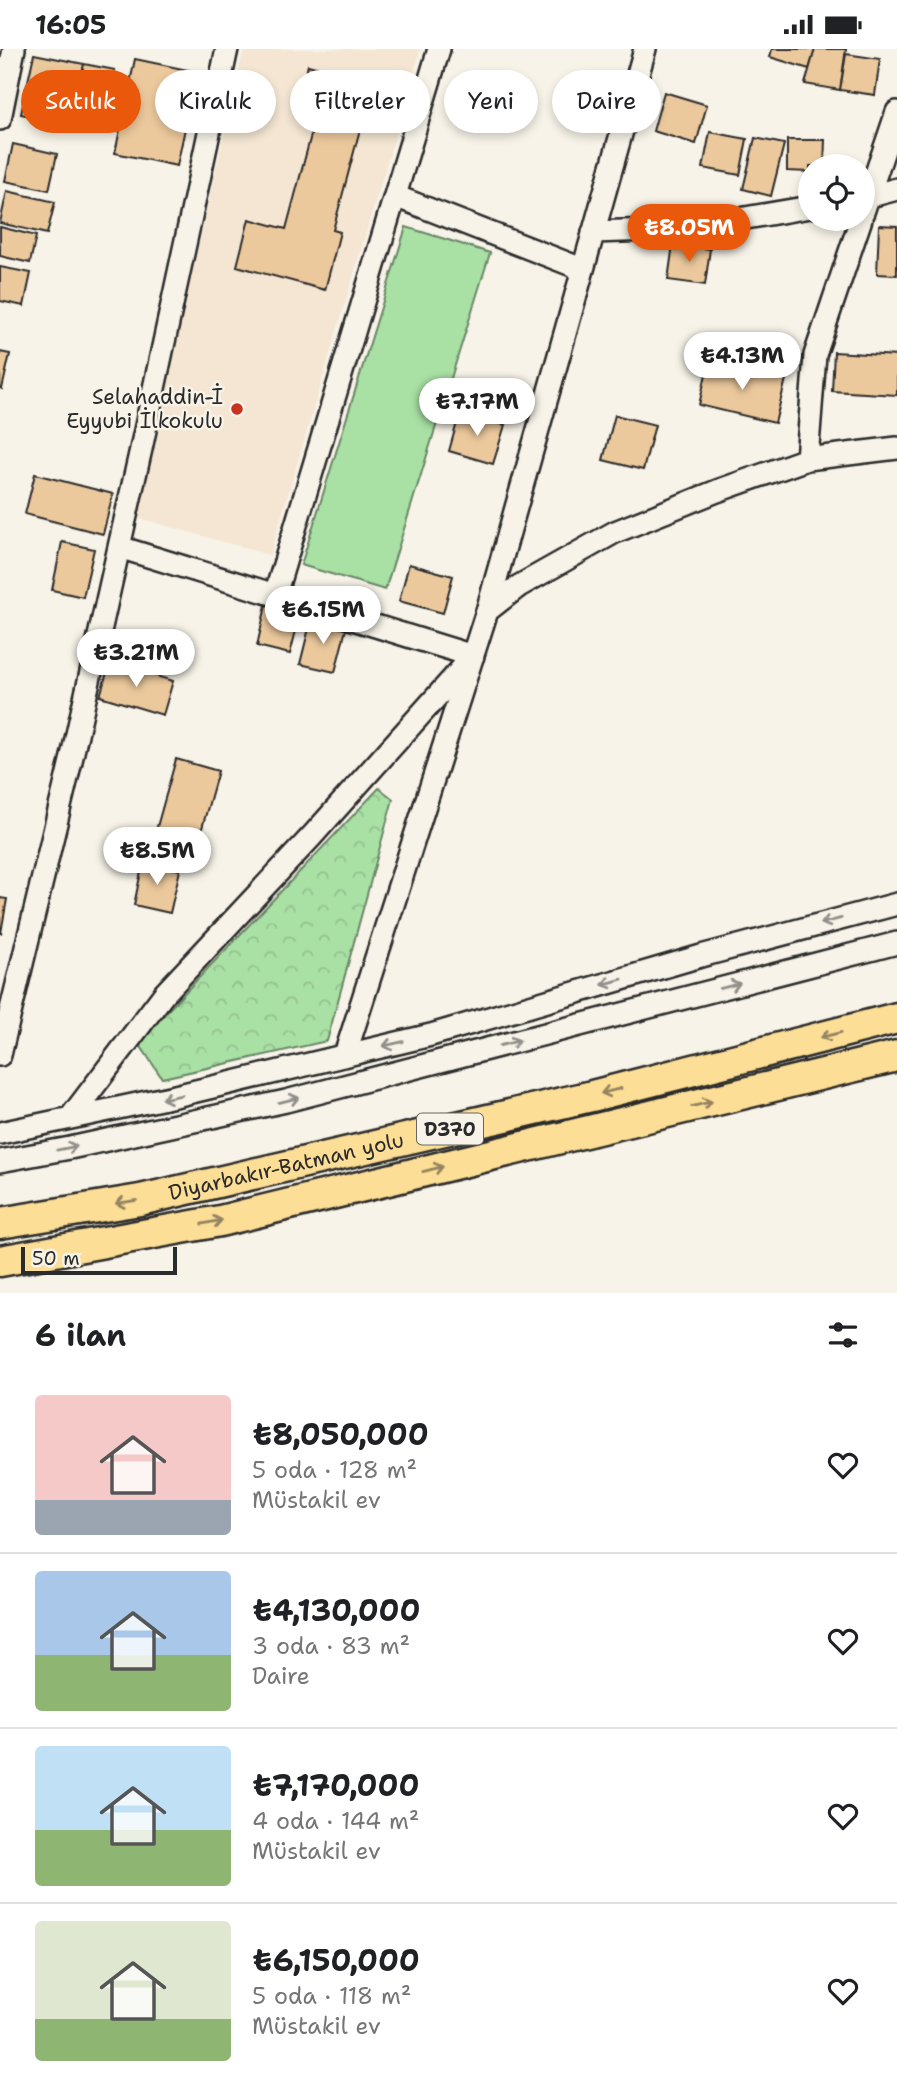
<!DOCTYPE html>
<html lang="tr">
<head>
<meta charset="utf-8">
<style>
  :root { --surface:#fff; --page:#f2f2f2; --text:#202124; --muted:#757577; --line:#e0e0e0; --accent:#ea580c }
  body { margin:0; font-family:"Shantell Sans",sans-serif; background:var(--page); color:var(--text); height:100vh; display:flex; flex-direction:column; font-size:26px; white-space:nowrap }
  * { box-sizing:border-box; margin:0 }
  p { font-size:23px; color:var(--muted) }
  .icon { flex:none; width:38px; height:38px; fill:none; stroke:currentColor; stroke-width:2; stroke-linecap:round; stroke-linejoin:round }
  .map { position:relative; height:1244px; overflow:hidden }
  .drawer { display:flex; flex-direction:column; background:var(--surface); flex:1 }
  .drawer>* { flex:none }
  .guide { position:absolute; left:21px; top:21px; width:856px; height:63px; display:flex; gap:14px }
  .tools { position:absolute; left:798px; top:105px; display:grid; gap:14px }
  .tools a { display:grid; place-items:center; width:77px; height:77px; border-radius:50%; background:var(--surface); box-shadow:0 4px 10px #0003; font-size:35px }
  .scale { position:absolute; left:21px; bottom:18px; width:156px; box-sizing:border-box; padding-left:7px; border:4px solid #2b2b2b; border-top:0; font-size:19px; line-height:24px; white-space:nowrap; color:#2b2b2b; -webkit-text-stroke:5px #f7f3e8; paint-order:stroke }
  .price { position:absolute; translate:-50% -60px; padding:0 16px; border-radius:24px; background:#fff; color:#222; font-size:23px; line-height:46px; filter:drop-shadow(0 2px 4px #0008) }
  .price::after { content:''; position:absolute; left:50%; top:42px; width:21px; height:16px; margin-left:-10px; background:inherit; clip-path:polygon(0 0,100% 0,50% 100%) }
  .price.current { background:var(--accent); color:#fff }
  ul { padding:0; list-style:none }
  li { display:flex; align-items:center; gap:21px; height:175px; padding:0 35px }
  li+li { border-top:2px solid var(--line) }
  li span { display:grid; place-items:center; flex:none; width:196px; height:140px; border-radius:7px; color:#555 }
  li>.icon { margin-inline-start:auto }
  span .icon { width:84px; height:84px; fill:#fffc; stroke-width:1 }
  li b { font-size:30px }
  h2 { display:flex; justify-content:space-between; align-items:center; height:84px; padding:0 35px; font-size:30px }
  .tag { padding:0 24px; border-radius:32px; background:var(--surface); box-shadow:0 4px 10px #0003; font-size:24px; line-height:63px }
  .tag.current { background:var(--accent); color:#fff }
  .status { display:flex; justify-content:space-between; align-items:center; height:49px; padding:0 35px; background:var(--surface); direction:ltr }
  .status svg { height:19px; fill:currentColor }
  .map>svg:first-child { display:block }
  .built { fill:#f4e6d2 }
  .forest { fill:url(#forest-crowns); stroke:#6a8668; stroke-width:2 }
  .garden { fill:#a9e0a4; stroke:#6a8668; stroke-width:2 }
  .building { fill:#ecc99d; stroke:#2b2b2b; stroke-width:2 }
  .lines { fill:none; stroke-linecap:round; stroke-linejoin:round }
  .minor-casing { stroke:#2b2b2b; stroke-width:26 }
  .highway-casing { stroke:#2b2b2b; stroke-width:35 }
  .minor { stroke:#f7f3e8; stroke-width:21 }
  .highway { stroke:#fdde96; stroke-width:30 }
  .oneway { stroke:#918f8a }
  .oneway2 { stroke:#948460 }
  .poi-dot { fill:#c8321e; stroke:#f7f3e8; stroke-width:2.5 }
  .labels { text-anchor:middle; stroke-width:5; stroke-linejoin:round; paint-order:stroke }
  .shield { fill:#f7f3e8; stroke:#686764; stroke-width:2 }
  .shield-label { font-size:19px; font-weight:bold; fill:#2b2b2b }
  .poi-label { font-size:21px; fill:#2b2b2b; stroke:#f7f3e8; text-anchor:end }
  .street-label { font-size:21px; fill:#2b2b2b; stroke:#f7f3e8 }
</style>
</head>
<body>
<div class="status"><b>16:05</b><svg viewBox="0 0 49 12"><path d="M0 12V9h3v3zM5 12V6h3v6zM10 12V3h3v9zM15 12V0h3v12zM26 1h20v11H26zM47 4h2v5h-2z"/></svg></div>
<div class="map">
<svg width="897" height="1244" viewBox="0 0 897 1244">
  <defs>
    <pattern id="forest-crowns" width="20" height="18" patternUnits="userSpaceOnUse" patternTransform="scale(1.75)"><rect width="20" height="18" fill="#a9e0a4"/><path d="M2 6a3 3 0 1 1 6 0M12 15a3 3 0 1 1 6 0" fill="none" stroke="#92c08d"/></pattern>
  </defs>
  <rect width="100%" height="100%" fill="#f7f3e8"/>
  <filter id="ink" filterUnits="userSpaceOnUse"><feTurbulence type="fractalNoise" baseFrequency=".0143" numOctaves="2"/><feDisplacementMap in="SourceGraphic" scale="14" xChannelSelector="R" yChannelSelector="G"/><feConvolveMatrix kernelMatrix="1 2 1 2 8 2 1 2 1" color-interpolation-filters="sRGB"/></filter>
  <g filter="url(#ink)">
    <path class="built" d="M244,0H421L270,506L135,468Z"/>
    <path class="forest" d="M379,739L393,750L327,992L162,1029L138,993Z"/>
    <path class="garden" d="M406,178L490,204L385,541L301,516Z"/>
    <path class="building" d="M772,0H815L809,20L770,8Z
      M815,0H846L840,41L805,35Z
      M34,5L84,15L71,76L21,65Z
      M846,5L880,10L875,46L840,41Z
      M135,10L197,23L177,117L115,104Z
      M84,15L115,21L105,63L75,55Z
      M308,16L380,35L373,60L366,58L333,181L340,183L325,241L237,217L249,170L286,180L318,60L298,55Z
      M664,43L707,56L696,95L653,82Z
      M710,83L747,90L740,126L703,119Z
      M755,89L784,95L771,147L743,140Z
      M787,91H825L824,117H810V123L787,122Z
      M13,95L57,105L49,141L5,132Z
      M7,142L55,153L47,185L0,174Z
      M879,176L897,177V226L877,225Z
      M0,178L36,187L30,214L0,207Z
      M673,195L710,200L705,236L668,231Z
      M0,218L31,224L24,257L0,252Z
      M0,303L10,305L2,340L0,339Z
      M834,303L897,307V346L832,342Z
      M709,312L786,330L775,374L699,356Z
      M460,363L505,376L493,415L449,402Z
      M615,366L655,376L643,421L603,411Z
      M35,425L113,445L103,485L25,465Z
      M62,493L94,500L83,548L52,541Z
      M409,515L453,527L443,564L399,552Z
      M267,552L283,555L281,562L300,566L290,605L257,597Z
      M311,571L346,580L335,623L300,615Z
      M110,613L173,632L163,666L100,647Z
      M176,710L218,722L197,797L155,785Z
      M143,813L180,821L170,864L134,856Z
      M0,849L7,850L1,884H0Z"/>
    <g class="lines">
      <g class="minor-casing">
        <path id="minor" d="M0,70L14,0
          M395,147L582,220
          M863,149L897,140
          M863,163L897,63
          M593,183L681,180L810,158
          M807,410L815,306L861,170
          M275,546L439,0
          M487,562L519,537L615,483L717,442L807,410L897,399
          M0,1006L71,712L141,400L227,0
          M345,1006L487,562L645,0
          M70,1069L164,945L312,787L473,607L119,498
          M0,1084L175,1047L431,986L701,907L897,855
          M0,1112L70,1099L286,1052L897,894"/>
      </g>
      <g class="highway-casing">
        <g id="highway">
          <path id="s1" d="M0,1174L140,1151L592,1047L897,969"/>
          <path d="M0,1212L220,1172L897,1007"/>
        </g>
      </g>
      <use href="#minor" class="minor"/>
      <use href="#highway" class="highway"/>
    </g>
    <defs><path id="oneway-shaft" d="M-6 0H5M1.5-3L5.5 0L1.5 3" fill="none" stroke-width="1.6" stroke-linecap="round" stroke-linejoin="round" transform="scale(1.75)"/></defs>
    <g class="oneway">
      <use href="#oneway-shaft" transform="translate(831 872) rotate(165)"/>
      <use href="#oneway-shaft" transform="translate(612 933) rotate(164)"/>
      <use href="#oneway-shaft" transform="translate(730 937) rotate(-15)"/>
      <use href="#oneway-shaft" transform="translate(510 994) rotate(-15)"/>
      <use href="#oneway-shaft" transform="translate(393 995) rotate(167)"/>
      <use href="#oneway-shaft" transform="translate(172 1048) rotate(168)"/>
      <use href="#oneway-shaft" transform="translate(289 1051) rotate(-14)"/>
      <use href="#oneway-shaft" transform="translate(67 1099) rotate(-11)"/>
    </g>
    <g class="oneway2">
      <use href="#oneway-shaft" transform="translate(831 986) rotate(166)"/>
      <use href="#oneway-shaft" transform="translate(611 1042) rotate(166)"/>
      <use href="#oneway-shaft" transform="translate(702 1055) rotate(-14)"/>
      <use href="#oneway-shaft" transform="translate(433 1120) rotate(-14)"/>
      <use href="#oneway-shaft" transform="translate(126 1153) rotate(171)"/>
      <use href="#oneway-shaft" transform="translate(212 1173) rotate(-11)"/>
    </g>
  </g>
  <circle class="poi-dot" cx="237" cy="360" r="7"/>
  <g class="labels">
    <rect class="shield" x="417" y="1064.5" width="66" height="31" rx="5"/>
    <g class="shield-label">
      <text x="450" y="1087">D370</text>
    </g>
    <g class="poi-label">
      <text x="223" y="355">Selahaddin-İ<tspan x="223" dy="24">Eyyubi İlkokulu</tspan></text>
    </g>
    <g class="street-label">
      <text dy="7" stroke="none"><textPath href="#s1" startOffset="292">Diyarbakır-Batman yolu</textPath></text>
    </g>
  </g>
</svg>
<div class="tools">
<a><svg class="icon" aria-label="locate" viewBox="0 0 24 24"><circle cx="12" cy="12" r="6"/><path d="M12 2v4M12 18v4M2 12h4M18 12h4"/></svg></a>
</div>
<div class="scale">50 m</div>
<b class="price current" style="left:689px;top:215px">₺8.05M</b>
<b class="price" style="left:742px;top:343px">₺4.13M</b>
<b class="price" style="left:477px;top:389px">₺7.17M</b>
<b class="price" style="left:323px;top:597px">₺6.15M</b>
<b class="price" style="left:136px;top:640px">₺3.21M</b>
<b class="price" style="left:157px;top:838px">₺8.5M</b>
<div class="guide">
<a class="tag current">Satılık</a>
<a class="tag">Kiralık</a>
<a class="tag">Filtreler</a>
<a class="tag">Yeni</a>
<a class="tag">Daire</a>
</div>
</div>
<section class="drawer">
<h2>6 ilan<svg class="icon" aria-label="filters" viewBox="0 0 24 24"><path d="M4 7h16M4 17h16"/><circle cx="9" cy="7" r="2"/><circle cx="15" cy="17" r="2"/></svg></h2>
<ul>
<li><span style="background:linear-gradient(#f6c9c9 75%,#9aa5b1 0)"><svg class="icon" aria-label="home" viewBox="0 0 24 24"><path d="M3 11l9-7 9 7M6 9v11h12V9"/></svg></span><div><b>₺8,050,000</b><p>5 oda · 128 m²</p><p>Müstakil ev</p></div><svg class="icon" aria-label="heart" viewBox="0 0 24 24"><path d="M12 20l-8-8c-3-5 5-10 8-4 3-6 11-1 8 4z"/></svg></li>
<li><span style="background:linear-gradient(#a9c7e8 60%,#8fb573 0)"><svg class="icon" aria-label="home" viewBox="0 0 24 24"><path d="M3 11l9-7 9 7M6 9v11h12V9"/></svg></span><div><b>₺4,130,000</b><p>3 oda · 83 m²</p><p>Daire</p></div><svg class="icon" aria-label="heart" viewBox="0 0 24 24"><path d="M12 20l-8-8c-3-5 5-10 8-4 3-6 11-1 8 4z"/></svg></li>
<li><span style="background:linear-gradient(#bfe0f5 60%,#8fb573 0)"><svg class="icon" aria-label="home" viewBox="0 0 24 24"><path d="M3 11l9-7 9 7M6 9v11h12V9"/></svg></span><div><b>₺7,170,000</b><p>4 oda · 144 m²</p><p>Müstakil ev</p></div><svg class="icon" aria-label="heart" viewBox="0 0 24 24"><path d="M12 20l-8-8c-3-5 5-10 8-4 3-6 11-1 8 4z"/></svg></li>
<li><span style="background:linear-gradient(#dfe7d0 70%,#8fb573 0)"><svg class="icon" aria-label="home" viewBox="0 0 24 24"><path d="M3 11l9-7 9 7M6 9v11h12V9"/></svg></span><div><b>₺6,150,000</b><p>5 oda · 118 m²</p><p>Müstakil ev</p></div><svg class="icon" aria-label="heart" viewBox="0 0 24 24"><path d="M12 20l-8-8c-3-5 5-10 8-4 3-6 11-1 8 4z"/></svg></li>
</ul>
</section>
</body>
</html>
